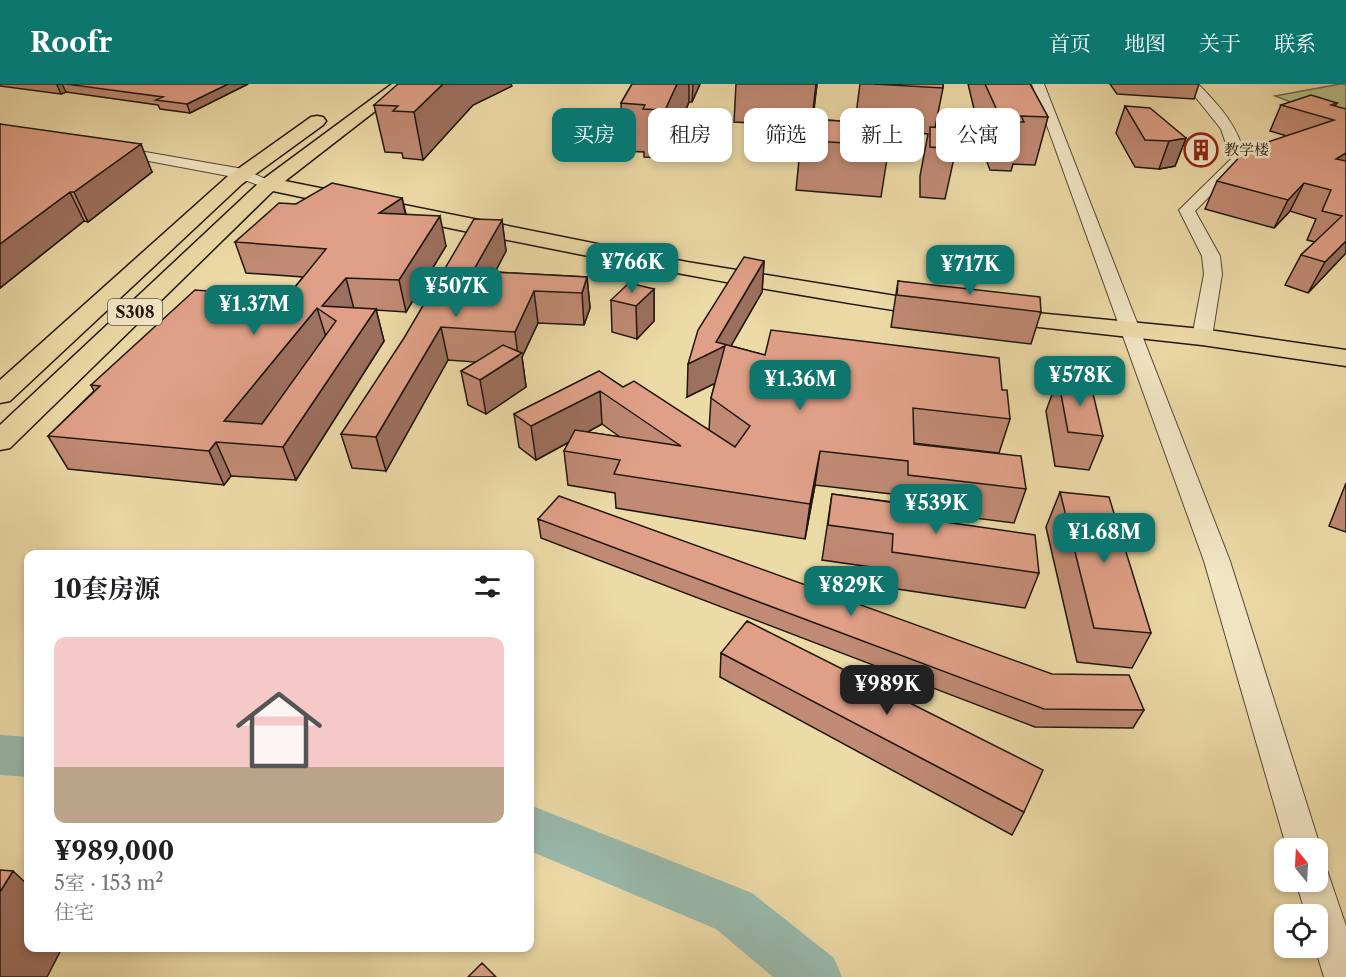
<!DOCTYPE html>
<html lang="zh">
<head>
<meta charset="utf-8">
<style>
  :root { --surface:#fff; --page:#f6f6f6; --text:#202124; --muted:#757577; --line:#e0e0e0; --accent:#0f766e }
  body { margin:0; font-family:"Libre Caslon Text","Noto Serif SC",serif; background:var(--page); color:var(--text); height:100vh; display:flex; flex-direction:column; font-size:22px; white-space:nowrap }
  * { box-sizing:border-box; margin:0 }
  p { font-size:20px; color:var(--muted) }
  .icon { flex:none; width:33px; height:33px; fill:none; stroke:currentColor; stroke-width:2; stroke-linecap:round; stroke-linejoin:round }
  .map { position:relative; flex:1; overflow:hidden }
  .sheet { position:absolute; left:24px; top:466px; width:510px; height:402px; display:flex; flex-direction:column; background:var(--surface); border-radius:12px; box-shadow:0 3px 9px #0003 }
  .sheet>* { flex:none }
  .hud { position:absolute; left:552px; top:24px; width:570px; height:54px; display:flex; gap:12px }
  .needle { width:39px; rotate:342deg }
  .fabs { position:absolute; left:1274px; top:754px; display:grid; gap:12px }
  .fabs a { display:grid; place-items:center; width:54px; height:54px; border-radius:12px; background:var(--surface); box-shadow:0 3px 9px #0003; font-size:30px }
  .price { position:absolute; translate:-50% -51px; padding:0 14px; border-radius:12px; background:var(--accent); color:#fff; font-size:20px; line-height:39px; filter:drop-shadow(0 2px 3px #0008) }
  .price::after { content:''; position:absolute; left:50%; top:36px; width:18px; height:14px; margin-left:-9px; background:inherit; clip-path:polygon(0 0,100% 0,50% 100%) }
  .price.current { background:#222; color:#fff }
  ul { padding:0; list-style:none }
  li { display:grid; align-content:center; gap:12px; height:318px; padding:0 30px }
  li+li { border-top:2px solid var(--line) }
  li span { display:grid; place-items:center; height:186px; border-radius:12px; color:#555 }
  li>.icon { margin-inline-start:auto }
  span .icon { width:108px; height:108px; fill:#fffc; stroke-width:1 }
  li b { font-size:26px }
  h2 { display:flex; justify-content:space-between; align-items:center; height:72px; padding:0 30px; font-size:26px }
  .pill { padding:0 21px; border-radius:12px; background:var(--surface); box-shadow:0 3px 9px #0003; font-size:21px; line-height:54px }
  .pill.current { background:var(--accent); color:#fff }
  header { display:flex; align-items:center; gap:36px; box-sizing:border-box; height:84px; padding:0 30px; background:var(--accent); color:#fff }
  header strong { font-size:28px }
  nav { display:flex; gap:33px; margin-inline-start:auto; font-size:21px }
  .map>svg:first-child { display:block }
  .green { fill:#b8bf87; stroke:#6c6b4c; stroke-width:1.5 }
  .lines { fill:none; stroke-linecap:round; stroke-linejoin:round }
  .river { fill:#99baac; fill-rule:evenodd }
  .minor-casing { stroke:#544836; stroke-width:2 }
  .major-casing { stroke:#211710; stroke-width:3 }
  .minor { fill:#f3e7c6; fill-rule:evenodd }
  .major { fill:#ecdaa7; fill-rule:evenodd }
  .wall { fill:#c08a74; stroke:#211710; stroke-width:1.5; fill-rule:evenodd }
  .shaded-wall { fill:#9c705e; stroke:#211710; stroke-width:1.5 }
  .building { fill:#dfa087; stroke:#211710; stroke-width:1.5; fill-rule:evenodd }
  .labels { text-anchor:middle; stroke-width:5; stroke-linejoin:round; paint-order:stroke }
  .far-poi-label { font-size:15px; fill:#211710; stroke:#f3e7c6; text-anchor:start }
  .shield { fill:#f3e7c6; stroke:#605547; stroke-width:1.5 }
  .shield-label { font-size:16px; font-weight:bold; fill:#211710 }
</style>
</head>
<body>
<header>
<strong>Roofr</strong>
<nav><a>首页</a><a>地图</a><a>关于</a><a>联系</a></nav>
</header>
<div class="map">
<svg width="1346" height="893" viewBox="0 0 1346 893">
  <rect width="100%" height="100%" fill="#ecdaa7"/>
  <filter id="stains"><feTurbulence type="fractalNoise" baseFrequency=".00333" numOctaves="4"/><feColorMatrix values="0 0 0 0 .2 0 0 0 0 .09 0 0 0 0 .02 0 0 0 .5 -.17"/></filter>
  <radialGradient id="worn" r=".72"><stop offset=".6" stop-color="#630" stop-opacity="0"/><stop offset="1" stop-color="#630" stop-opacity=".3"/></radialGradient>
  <path class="green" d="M1346,0V39L1275,12L1340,0Z"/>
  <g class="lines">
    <path class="river" d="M0,651L28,653V693L0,691Z
      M530,721L752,809L834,874L842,893H773L716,845L530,767Z"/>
    <g class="minor-casing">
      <path id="minor" d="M1032,0H1044L1230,477L1321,765L1317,775V765H1287L1204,477Z
        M1185,0H1198C1219,21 1241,45 1245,76L1195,127L1220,172L1222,190L1212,253L1209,257H1195L1192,253L1204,190L1202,172L1179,126L1231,75L1221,45Z
        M111,62L243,85L277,100L269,105L239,94L106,69V63Z
        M1317,782L1327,786L1346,842V893H1324L1315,864L1317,831H1306L1296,798H1317Z"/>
    </g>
    <g class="major-casing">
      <path id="major" d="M392,0H410L285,97L687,178L939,219L948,221L951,226L948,231L939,233C715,200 494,154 273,107L10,364L0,366V341L262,96Z
        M317,32L323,33L326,37L323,41L242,100L10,317L0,319V296L228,92L311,33Z
        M994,225L1202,245L1346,266V282L1202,261L985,237L982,232L985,227Z"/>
    </g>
    <use href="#minor" class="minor"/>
    <use href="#major" class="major"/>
  </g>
  <path class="wall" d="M0,0H248L190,29L160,25L158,21L66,8L61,10L0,2Z
    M632,0H700L692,18H689L665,74L644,73V68L623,67L621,19Z
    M736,0H817L813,35L855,38L860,0H943V4L935,44L956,65L945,115L920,113V92L928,50L890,47L889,62L881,113L796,106L801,56L804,42L734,38Z
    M968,0H1030L1048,33L1035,81L1013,80L1011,87L990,86L974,44L976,33Z
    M1110,0H1199L1194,15L1117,10Z
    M512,2L473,21L423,76L403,74L402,69L385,68L374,21Z
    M1337,19L1335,22L1346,169L1308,209L1285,201L1301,171L1315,158L1307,156L1316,135L1290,127L1274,144L1205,125L1217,97L1287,52L1270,47L1281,21Z
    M1125,22L1186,54L1175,82L1159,85L1135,83L1116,49Z
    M0,40L152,88L88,138L84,137L0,204Z
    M402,114L406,130L446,162L406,228L376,226L384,257L296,396L231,392L224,401L68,385L48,352L94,307L91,301L287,213L303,193L246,189L235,158L296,120Z
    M502,136L506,167L495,188L587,193L590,224L584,241L538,239L522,273L526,303L486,330L468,321L461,287L476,278L448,276L386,387L352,384L341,350Z
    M764,177L762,208L731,262L765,271L1002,306L1010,335L999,369L914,359V360L1026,405L1014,439L911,426V433L1039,489L1025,524L884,503L885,485L822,476L832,410L900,419V411L815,401L805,455L616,424L615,409L568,401L564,367L569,358L536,376L519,363L514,330L599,287L623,303L709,346L711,314L715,299L687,313ZM602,340L620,353L587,348Z
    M898,197L1041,228L1031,260L891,243Z
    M654,205V237L637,255L612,248L611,216Z
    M1058,294L1103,352L1089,386L1055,382L1046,327Z
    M1346,399V448L1329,442Z
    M1060,408L1151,549L1132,584L1077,578L1046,443Z
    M538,435L1144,626L1133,644L1035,643L541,454Z
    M721,569L1024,728L1012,751L720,593Z"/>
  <path class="shaded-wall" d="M61,0H62L66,8L61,10L57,1Z
    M228,0H248L190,29L187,20Z
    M443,0H511L512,2L473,21L423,76L414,28Z
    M677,0H689V18L665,74V26Z
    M693,0H700L692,18Z
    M816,0H817L811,43Z
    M1186,54L1175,82L1159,85L1169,57Z
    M141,60L152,88L88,138L74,108Z
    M1346,69V88L1336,75Z
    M1304,99L1290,127L1274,144L1288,116Z
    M70,108L84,137L0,204V160Z
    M402,114L408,143L379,129Z
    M440,132L446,162L406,228L399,196Z
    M502,136L506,167L479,219L473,187Z
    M1346,157V169L1308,209L1325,178Z
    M764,177L762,208L724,274V295L687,313L688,280L716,258Z
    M587,193L590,224L584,241L582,209Z
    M346,194L354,225L336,237L322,222Z
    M654,205V237L637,255L636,222Z
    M534,207L538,239L522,273L526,303L486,330L480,296L518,272L515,248Z
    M317,224L327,256L246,360L224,337Z
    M376,225L384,257L296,396L283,363Z
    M441,243L448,276L386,387L376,353Z
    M600,307L602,340L536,376L531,342Z
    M216,358L231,392L224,401L209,367Z
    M820,367L815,401L805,455L810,420Z
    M13,787L28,801V864H62L47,893H0V808Z"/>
  <path class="building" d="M66,0H228L187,20L156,16L163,13Z
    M398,0H443L414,28L393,27L398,22L374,21Z
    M632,0H677L665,26L643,25L645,21L621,19Z
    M874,0H943V4Z
    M985,0H1030L1048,33L1021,32L1024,38L1002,37Z
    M1311,11L1337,19L1331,21L1346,25V69L1336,75L1346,77V157L1325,178L1301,171L1342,132L1322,127L1331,106L1304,99L1288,116L1217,97L1247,65L1334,36L1281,21Z
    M1125,22L1150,24L1186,54L1169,57L1145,56Z
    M806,35L891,40L889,62L801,56Z
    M0,40L141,60L74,108H70L0,160Z
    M930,43L955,45L956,65L930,63Z
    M332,99L402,114L379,129L440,132L399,196L346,194L322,222L376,225L283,363L216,358L209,367L48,352L100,302L91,301L195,206L287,213L326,165L235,158L279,119L296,120ZM317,224L336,237L262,340L224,337Z
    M474,135L502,136L473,187L587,193L582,209L534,207L515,248L441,243L376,353L341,350L404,254Z
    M744,173L764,177L716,258L765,271L771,246L999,274L1002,306H1007L1010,335L913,324L914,360L1021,372L1026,405L908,391V377L820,367L810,420L614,390L620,376L564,367L575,346L681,362L600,307L531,342L514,330L599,287L623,303L634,297L735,363L750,342L711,314L725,262L688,280L698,246Z
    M898,197L1040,213L1041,228L897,211Z
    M629,199L654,205L636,222L611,216Z
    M503,261L522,269L480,296L461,287Z
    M1058,294L1090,297L1103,352L1068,348Z
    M1060,408L1109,413L1151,549L1094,544Z
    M832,410L911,421V433L1035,451L1039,489L892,468L893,450L828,441Z
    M559,412L1052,590L1129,591L1144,626L1044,625L538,435Z
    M747,537L1043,686L1024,728L721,569Z
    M0,786L13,787L0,808Z
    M482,879L496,893H468Z"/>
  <defs>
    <g id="building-ring" transform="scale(1.725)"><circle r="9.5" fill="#f3e7c6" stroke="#8f2418" stroke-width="1.5"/><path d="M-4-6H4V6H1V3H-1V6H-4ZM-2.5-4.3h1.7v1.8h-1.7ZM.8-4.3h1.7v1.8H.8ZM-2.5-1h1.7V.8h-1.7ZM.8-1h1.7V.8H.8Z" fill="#8f2418"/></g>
  </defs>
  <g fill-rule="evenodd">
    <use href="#building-ring" x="1201" y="66"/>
  </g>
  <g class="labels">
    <g class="far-poi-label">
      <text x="1224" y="71">教学楼</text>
    </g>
    <rect class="shield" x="108" y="215" width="54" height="26" rx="4.5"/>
    <g class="shield-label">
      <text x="135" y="234">S308</text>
    </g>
  </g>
  <rect width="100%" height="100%" filter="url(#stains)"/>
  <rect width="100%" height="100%" fill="url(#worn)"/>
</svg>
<div class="fabs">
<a><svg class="needle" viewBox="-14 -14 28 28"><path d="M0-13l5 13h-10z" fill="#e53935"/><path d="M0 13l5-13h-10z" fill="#757577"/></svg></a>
<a><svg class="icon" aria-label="locate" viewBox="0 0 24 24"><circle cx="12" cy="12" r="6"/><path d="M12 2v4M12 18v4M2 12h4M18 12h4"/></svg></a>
</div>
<b class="price" style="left:632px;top:210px">¥766K</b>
<b class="price" style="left:970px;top:212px">¥717K</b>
<b class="price" style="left:456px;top:234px">¥507K</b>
<b class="price" style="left:254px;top:252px">¥1.37M</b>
<b class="price" style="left:1080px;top:323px">¥578K</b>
<b class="price" style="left:800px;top:327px">¥1.36M</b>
<b class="price" style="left:936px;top:451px">¥539K</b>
<b class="price" style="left:1104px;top:480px">¥1.68M</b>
<b class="price" style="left:851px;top:533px">¥829K</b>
<b class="price current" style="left:887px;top:632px">¥989K</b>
<div class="hud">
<a class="pill current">买房</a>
<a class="pill">租房</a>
<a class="pill">筛选</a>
<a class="pill">新上</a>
<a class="pill">公寓</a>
</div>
<section class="sheet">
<h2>10套房源<svg class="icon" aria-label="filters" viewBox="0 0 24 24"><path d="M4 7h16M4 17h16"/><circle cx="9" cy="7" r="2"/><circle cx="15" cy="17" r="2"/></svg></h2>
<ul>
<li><span style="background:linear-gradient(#f6c9c9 70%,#b9a48a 0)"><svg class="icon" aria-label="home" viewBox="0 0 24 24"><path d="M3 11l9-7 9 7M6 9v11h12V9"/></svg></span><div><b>¥989,000</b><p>5室 · 153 m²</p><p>住宅</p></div></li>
</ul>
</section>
</div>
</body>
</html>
